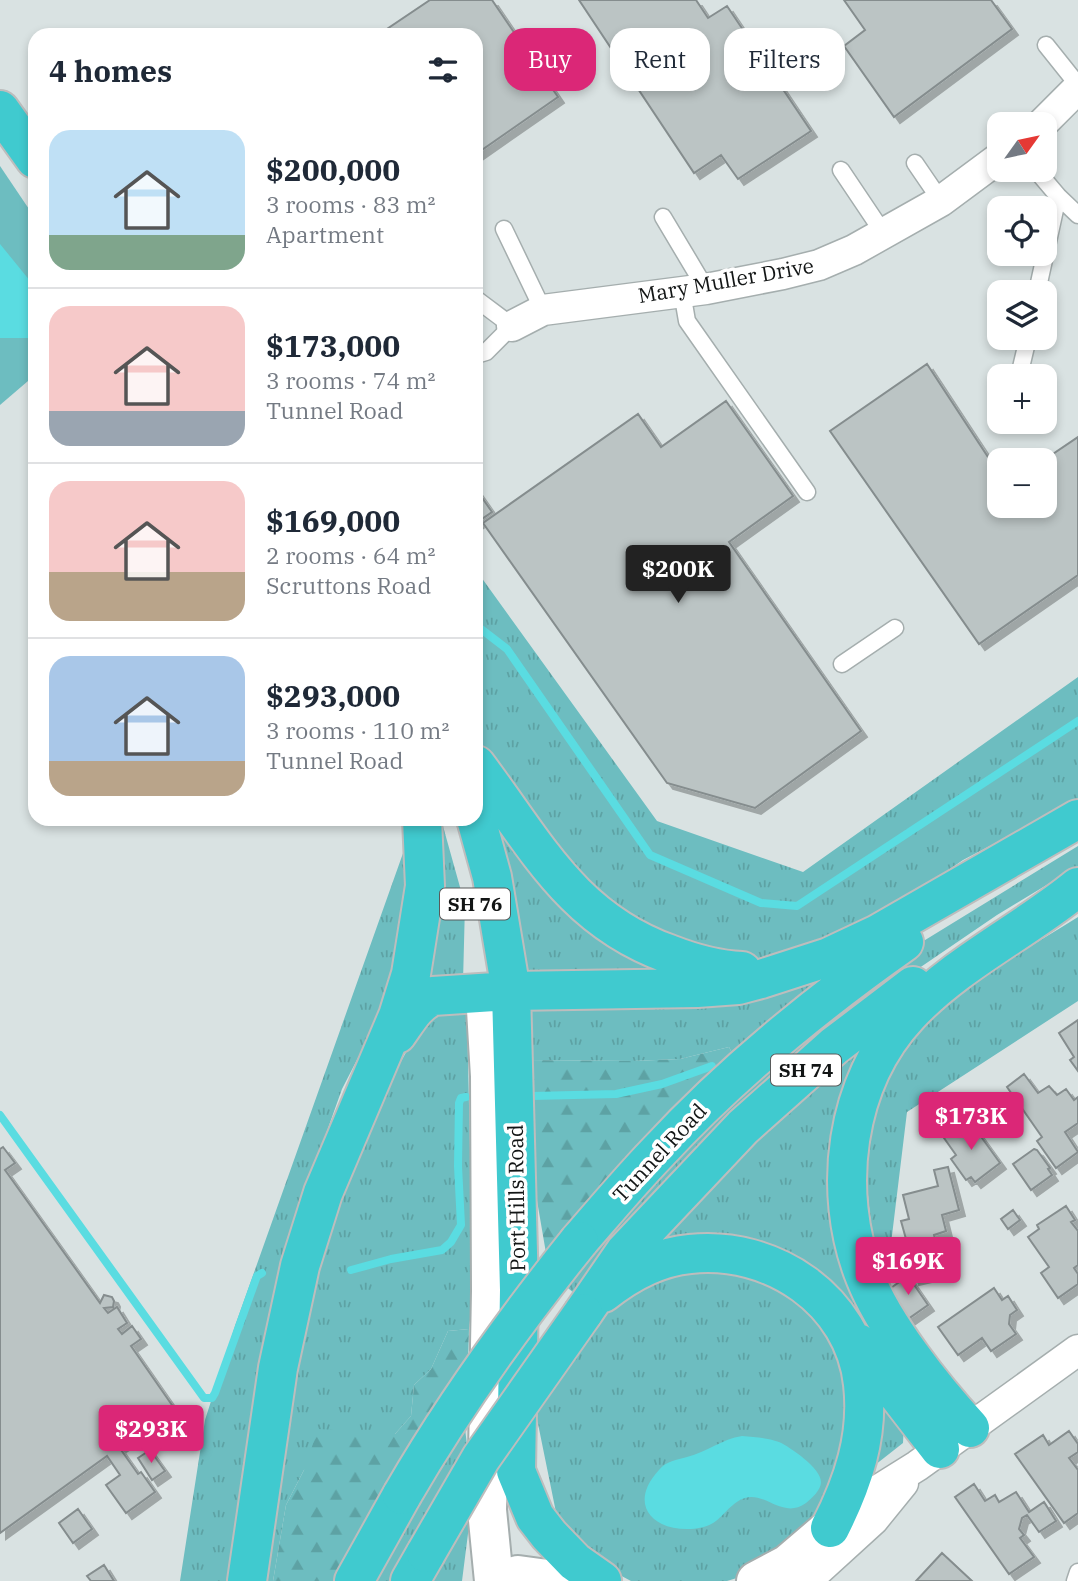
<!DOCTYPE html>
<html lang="en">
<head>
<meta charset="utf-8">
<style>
  :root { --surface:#fff; --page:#f6f6f7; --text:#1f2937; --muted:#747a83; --line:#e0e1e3; --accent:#db2777 }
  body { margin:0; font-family:"IBM Plex Serif",serif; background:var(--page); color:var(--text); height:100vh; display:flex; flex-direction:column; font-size:26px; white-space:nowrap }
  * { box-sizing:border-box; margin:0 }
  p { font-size:23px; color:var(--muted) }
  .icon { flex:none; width:38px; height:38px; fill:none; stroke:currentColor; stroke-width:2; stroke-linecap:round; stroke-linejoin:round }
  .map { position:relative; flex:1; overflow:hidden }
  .side { position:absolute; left:28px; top:28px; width:455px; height:798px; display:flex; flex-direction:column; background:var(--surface); border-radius:21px; box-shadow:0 4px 10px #0003 }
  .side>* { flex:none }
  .guide { position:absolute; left:504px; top:28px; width:469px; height:63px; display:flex; gap:14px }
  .needle { width:46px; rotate:57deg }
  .tools { position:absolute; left:987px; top:112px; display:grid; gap:14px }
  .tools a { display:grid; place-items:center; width:70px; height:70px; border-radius:14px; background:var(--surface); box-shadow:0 4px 10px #0003; font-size:35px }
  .price { position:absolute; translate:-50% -60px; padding:0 16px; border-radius:7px; background:var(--accent); color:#fff; font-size:23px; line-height:46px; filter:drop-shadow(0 2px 4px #0008) }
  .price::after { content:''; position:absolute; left:50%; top:42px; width:21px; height:16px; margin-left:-10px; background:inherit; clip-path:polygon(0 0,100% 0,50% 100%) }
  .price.active { background:#222; color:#fff }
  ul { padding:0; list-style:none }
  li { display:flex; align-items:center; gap:21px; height:175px; padding:0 21px }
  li+li { border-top:2px solid var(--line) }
  li span { display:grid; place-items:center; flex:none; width:196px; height:140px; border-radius:21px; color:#555 }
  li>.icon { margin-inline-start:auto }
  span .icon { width:84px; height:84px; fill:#fffc; stroke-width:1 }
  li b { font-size:30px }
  h2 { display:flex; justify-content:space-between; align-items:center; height:84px; padding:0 21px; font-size:30px }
  .tag { padding:0 24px; border-radius:21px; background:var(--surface); box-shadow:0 4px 10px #0003; font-size:24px; line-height:63px }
  .tag.active { background:var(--accent); color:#fff }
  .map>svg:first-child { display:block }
  .grass { fill:url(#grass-tufts) }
  .forest { fill:url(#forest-firs) }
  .park { fill:#6dbdc0 }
  .water { fill:#5adce1 }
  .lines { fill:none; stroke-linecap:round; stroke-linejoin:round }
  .stream { stroke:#5adce1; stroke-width:8 }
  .building { fill:#bbc4c4; stroke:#858d8e; stroke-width:2; filter:url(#shadow) }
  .lane-casing { stroke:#a5aeae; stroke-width:19 }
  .street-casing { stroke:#a5aeae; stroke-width:33 }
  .secondary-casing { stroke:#a5aeae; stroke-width:42 }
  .highway-casing { stroke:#bdbdbd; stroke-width:42 }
  .lane { stroke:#fff; stroke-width:16 }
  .street { stroke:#fff; stroke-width:30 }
  .secondary { stroke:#fff; stroke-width:38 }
  .highway { stroke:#40cacf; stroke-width:38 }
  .highway-bridge-casing { stroke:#bdbdbd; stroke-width:42; stroke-linecap:butt }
  .highway-bridge { stroke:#40cacf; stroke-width:38 }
  .labels { text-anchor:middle; stroke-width:7; stroke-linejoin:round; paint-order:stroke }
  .shield { fill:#fff; stroke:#595b5b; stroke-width:2 }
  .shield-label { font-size:19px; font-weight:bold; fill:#121515 }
  .street-label { font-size:21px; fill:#121515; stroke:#fff }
</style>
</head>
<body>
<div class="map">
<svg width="1078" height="1581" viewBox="0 0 1078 1581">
  <defs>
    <pattern id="grass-tufts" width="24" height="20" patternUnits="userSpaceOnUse" patternTransform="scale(1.75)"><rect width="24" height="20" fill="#6dbdc0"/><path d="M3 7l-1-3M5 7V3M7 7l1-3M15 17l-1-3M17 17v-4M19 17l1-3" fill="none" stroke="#5da2a4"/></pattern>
    <pattern id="forest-firs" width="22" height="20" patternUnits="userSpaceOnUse" patternTransform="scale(1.75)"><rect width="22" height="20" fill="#6dbdc0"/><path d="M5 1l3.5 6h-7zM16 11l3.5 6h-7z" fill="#5da2a4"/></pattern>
    <filter id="shadow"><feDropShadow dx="6" dy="6" stdDeviation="0" flood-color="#0004"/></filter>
  </defs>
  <rect width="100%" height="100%" fill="#d9e2e2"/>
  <path class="grass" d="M476,570L657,821L803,872L1078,677V800L963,860L890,910L833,943L775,958L738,959L681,947L599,905L476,747Z
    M476,792L678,970L525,979Z
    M441,819L465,905L463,982L433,985L423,971Z
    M407,842L410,909L379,1017L342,1089L306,1190L235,1581H180L205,1420L235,1326Z
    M1078,846V866L997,915L909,975L575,1294L562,1283L726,1100L917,945Z
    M1078,917V1001L907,1112L886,1285C874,1251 869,1217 867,1180C863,1036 971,984 1078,917Z
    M827,979L733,1055L729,1047L680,1059L633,1061L527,1060L528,1007Z
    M462,1001L467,1016L470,1150L477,1193L473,1294L469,1329L448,1331L431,1369L414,1385L411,1416L395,1434L304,1470L286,1505L273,1581H262L298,1356L326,1243L379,1101L409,1047L421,1024Z
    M867,1034L836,1138L924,1397L848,1309L655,1240L665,1222Z
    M684,1266L786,1280L842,1350L849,1445L811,1525L740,1577L727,1581H631L595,1562L559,1527L536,1414L599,1322L619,1302Z
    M878,1394L904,1423L903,1443L875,1465Z
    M463,1412L467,1445L389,1581H367Z
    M470,1518L462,1581H433Z"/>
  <path class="forest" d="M729,1047L733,1055L546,1253L535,1189L527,1060L633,1061L680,1059Z
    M469,1329L468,1363L336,1581H273L286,1505L304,1470L318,1429L395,1434L411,1416L414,1385L431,1369L448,1331Z"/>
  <path class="park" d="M0,166L35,218V375L0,405Z"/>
  <path class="water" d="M0,244L35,287V338H0Z
    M742,1436C755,1437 767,1438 779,1442C790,1447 821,1468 821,1482C821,1490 812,1498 806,1503C781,1521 763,1487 740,1500C720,1512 721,1527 691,1529C651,1531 628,1503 659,1470C666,1461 677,1460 687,1457C707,1452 722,1439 742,1436Z"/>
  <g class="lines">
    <path class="stream" d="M476,630L481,629L507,649L650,855L761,903L797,906L1078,721
      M532,1096L616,1094L662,1084L712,1066
      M0,1115L204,1398H212L215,1393L257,1276L262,1273
      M351,1270L391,1259L442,1250L451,1242L461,1225L458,1166L459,1103L461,1098L466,1097"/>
  </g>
  <path class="building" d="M430,0H492L558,97L476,154V35H378Z
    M579,0H696L708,18L727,6L811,131L738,179L721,155L694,173Z
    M844,0H991L1012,29L894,117L844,46L865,30Z
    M927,364L990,460L999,462V506H1045L1044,460L1078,437V575L979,644L830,431Z
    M726,401L793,496L729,542L861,731L755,808L667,783L483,523L638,414L661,447Z
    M476,489L492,512L476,523Z
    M1078,1020V1071L1070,1060L1074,1057L1059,1033Z
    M1024,1074L1038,1093L1049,1086L1057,1095L1066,1089L1074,1100L1078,1097V1123L1065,1132L1078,1152L1056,1168L1037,1141L1042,1137L1007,1087Z
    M969,1120L1000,1163L975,1182L971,1177L966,1180L951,1159L956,1155L944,1138Z
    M3,1147L15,1163L5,1170L100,1303L104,1295L112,1297L114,1301L113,1307L104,1308L108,1313L117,1307L127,1323L118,1329L122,1334L132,1326L141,1339L131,1346L174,1408L119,1447L138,1474L141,1472L155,1492L126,1513L106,1485L120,1475L107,1456L0,1533V1149Z
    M1034,1149L1037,1150L1050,1168L1048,1169L1052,1175L1031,1190L1013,1164Z
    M948,1167L959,1210L942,1215L946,1231L934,1235L943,1272L913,1279L903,1239H906L901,1221L909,1219L903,1195L938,1186L934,1170Z
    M1066,1206L1075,1220L1071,1222L1078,1231V1265L1074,1268L1078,1274V1284L1058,1298L1041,1273L1049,1267L1028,1237L1039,1229L1037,1225Z
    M1013,1210L1020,1220L1008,1229L1001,1219Z
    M908,1276L928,1305L908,1319L888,1290Z
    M994,1288L1002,1300L1008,1296L1017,1310L1010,1315L1009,1324L1016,1334L991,1351L982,1338L958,1355L938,1327Z
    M1069,1431L1078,1444V1452L1069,1458L1078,1470V1513L1064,1523L1015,1454L1043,1435L1049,1445Z
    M150,1450L165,1471L152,1480L138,1458Z
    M974,1484L985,1501L995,1495L999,1502L1016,1492L1029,1512L1044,1502L1056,1521L1039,1532L1027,1515L1022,1518L1019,1529L1024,1535L1020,1538L1034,1557L1009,1574L955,1497Z
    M78,1509L92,1529L73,1543L59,1523Z
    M942,1553L972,1581H916Z
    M104,1565L114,1581H91L87,1576Z"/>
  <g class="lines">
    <g class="lane-casing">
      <path id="lane" d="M1046,45L1078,85
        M915,163L941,201
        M841,170L884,234
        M1036,170L1058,196L1078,215
        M663,217L706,289
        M504,229L543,310
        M682,292L687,321L807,492
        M1037,292L1058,196
        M476,299L512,326L486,352L476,355
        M1019,376L1028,338
        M842,664L895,628
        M1075,1581L1078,1572"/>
    </g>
    <g class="street-casing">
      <path id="street" d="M1042,124L1078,88
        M512,326L543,310L706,289L783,274L819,265L854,250L941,201L999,158
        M833,1525L861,1501L917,1466L1078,1350
        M806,1581L873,1520L903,1483"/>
    </g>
    <g class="secondary-casing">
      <path id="secondary" d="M485,993L490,1076L491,1291L487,1510L494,1581
        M501,1581L518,1575L562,1581
        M756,1581L788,1564L830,1528"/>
    </g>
    <g class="highway-casing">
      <path id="highway" d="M0,110L35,159
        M476,765C535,843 571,919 669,954C692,963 716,970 742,971
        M476,819L492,877L511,991L519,1290L516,1471L535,1517L549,1535L575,1562L602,1581
        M397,1034C408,1019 415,1004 433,996L511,991L697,988L738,985L761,979L829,957L878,934L1078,819
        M579,1241C605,1211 630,1181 657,1153C730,1074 816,1004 904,942
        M603,1293C628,1273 658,1257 690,1254C772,1245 854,1300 863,1384C869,1436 853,1483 830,1528
        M583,1313L625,1252L743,1127L834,1046L913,986
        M858,1343L940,1449
        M970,1428C934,1389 884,1326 865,1277C831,1191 845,1082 909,1014C958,962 1023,932 1078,887
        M247,1581L278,1368L300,1266L323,1193L398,1016L411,974L425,886L422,819
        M354,1581L402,1495
        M410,1581L426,1553"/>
    </g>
    <use href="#lane" class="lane"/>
    <use href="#street" class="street"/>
    <use href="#secondary" class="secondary"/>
    <use href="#highway" class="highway"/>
    <g class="highway-bridge-casing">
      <path id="highway-bridge" d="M402,1495C454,1405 514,1322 579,1241
        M426,1553L481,1458L583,1313"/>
    </g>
    <use href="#highway-bridge" class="highway-bridge"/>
  </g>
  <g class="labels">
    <g class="shield">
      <rect x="440" y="888.5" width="70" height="31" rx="5"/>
      <rect x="771" y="1054.5" width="70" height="31" rx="5"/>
    </g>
    <g class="shield-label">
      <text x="475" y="911">SH 76</text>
      <text x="806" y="1077">SH 74</text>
    </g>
    <g class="street-label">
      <text transform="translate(726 281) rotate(-10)" y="7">Mary Muller Drive</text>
      <text transform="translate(660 1153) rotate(-47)" y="7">Tunnel Road</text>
      <text transform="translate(517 1198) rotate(-91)" y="7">Port Hills Road</text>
    </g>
  </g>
</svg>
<div class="tools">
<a><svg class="needle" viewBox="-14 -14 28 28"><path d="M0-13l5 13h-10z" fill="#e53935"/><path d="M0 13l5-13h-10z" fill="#747a83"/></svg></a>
<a><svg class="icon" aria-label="locate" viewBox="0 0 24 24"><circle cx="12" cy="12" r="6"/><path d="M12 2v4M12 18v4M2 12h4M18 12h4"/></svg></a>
<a><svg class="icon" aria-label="layers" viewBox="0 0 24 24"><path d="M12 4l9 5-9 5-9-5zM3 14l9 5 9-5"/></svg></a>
<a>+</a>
<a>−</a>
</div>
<b class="price active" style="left:678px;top:605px">$200K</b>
<b class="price" style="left:971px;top:1152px">$173K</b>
<b class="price" style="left:908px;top:1297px">$169K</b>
<b class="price" style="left:151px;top:1465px">$293K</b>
<div class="guide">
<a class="tag active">Buy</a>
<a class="tag">Rent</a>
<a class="tag">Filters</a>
</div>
<section class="side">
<h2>4 homes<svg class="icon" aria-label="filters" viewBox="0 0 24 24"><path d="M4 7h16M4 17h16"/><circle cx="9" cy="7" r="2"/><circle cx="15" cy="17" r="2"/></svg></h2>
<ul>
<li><span style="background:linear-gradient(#bfe0f5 75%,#7fa58c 0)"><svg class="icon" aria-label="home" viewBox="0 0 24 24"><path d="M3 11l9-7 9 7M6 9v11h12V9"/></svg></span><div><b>$200,000</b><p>3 rooms · 83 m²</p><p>Apartment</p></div></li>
<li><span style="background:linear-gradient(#f6c9c9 75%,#9aa5b1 0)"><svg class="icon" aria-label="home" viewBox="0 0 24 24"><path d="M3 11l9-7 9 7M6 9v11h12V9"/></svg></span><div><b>$173,000</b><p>3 rooms · 74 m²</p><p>Tunnel Road</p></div></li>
<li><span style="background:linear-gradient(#f6c9c9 65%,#b9a48a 0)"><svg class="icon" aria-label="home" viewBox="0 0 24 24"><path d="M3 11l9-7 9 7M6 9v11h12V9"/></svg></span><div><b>$169,000</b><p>2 rooms · 64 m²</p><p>Scruttons Road</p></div></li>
<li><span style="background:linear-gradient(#a9c7e8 75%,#b9a48a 0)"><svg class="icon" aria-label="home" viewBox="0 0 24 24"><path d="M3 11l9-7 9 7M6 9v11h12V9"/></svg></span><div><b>$293,000</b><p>3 rooms · 110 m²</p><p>Tunnel Road</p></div></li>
</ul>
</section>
</div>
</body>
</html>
